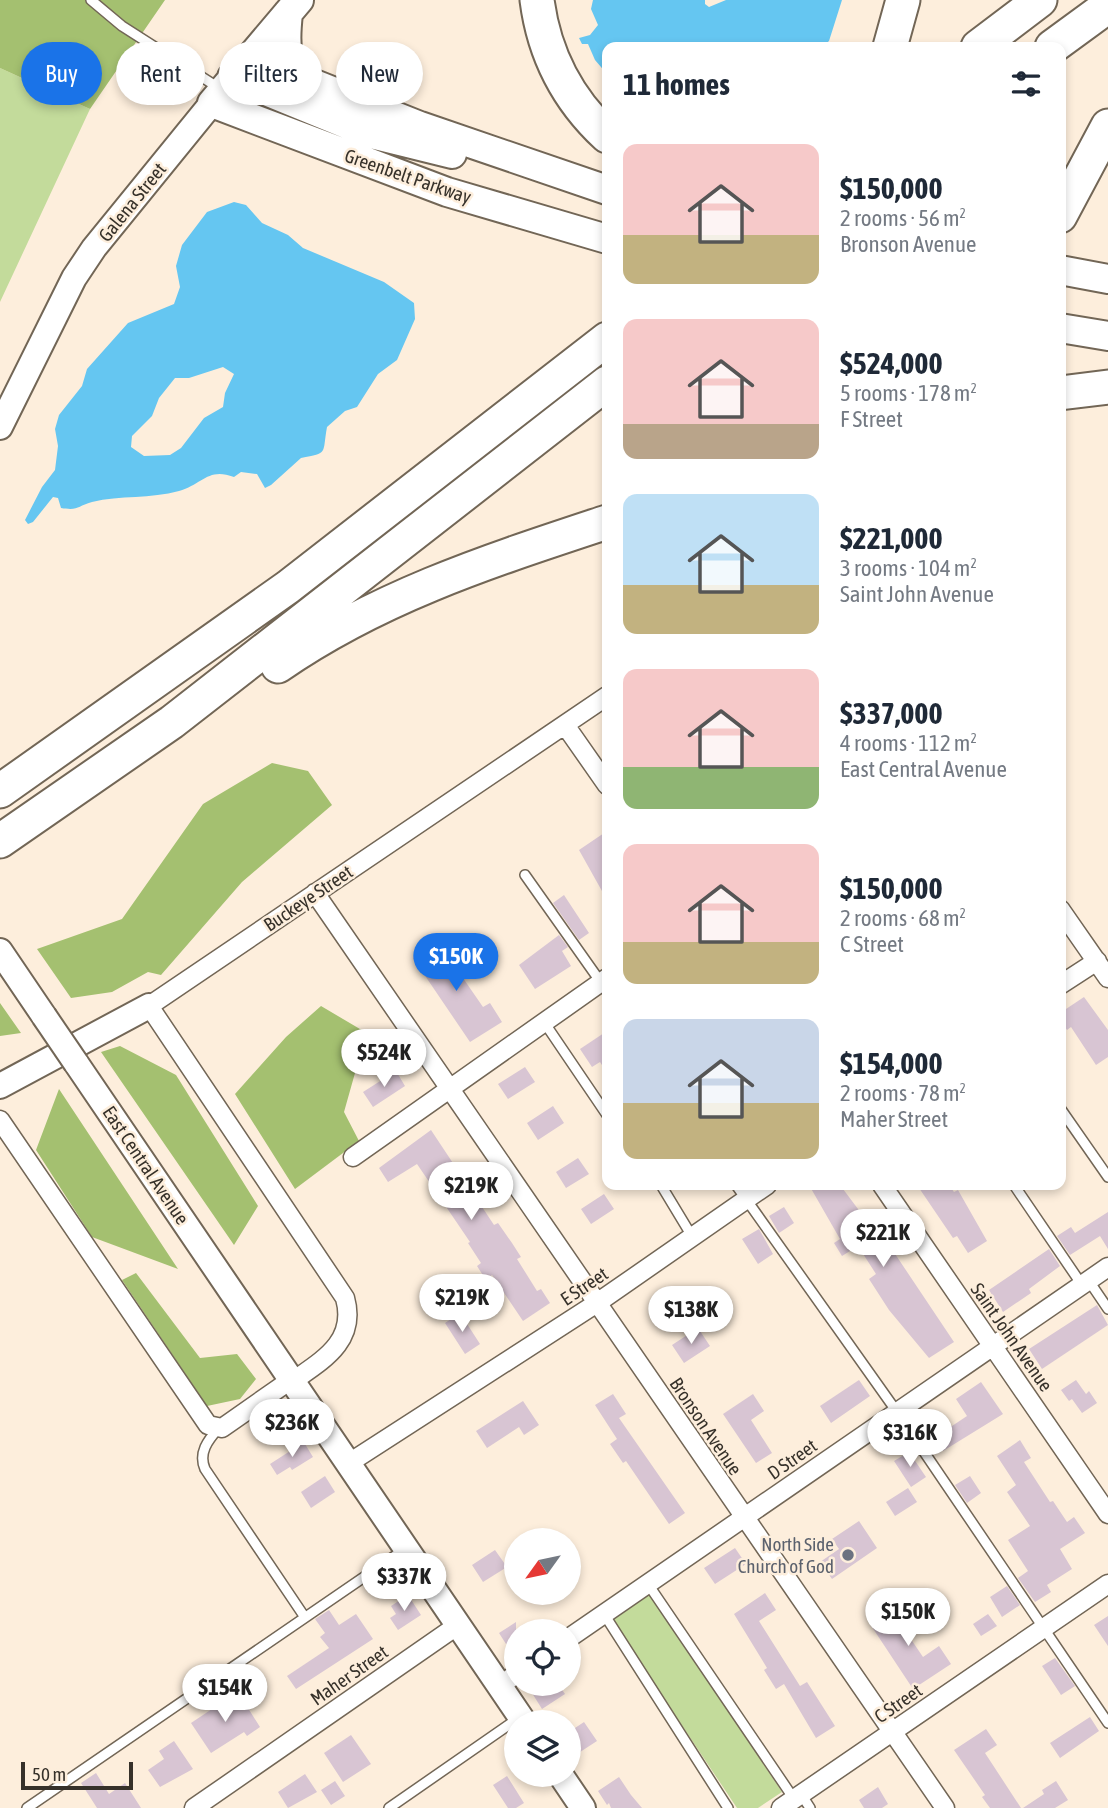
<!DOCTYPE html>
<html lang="en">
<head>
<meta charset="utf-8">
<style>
  :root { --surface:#fff; --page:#f6f6f7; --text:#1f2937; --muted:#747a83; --accent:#1a73e8 }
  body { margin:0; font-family:"Asap Condensed",sans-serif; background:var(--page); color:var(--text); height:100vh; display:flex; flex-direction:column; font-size:26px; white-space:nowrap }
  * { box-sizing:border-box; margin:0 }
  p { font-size:23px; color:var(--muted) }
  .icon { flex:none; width:38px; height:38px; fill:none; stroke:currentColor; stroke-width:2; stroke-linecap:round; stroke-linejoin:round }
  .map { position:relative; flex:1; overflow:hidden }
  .panel { position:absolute; left:602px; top:42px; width:464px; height:1148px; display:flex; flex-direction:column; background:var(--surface); border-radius:14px; box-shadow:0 4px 10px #0003 }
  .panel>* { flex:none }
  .banner { position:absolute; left:21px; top:42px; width:476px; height:63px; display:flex; gap:14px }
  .needle { width:46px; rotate:237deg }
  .fabs { position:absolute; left:504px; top:1528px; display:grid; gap:14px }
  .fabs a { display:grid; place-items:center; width:77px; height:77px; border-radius:50%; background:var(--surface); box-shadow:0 4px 10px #0003; font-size:35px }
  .scale { position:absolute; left:21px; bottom:18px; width:112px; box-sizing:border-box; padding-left:7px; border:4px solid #36312a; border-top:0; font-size:19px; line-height:24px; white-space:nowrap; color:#36312a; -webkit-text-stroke:5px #fdeedc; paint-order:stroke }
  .price { position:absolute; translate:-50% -60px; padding:0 16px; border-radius:24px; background:#fff; color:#222; font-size:23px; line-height:46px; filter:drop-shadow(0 2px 4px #0008) }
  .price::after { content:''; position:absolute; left:50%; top:42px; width:21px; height:16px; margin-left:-10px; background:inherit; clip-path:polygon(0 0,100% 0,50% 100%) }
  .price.current { background:var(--accent); color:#fff }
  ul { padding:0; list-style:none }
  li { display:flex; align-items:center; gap:21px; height:175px; padding:0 21px }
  li span { display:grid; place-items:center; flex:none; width:196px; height:140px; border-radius:14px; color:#555 }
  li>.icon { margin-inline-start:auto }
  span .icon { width:84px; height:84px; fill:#fffc; stroke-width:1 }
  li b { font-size:30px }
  h2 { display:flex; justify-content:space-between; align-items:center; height:84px; padding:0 21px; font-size:30px }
  .pill { padding:0 24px; border-radius:32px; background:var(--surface); box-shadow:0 4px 10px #0003; font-size:24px; line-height:63px }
  .pill.current { background:var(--accent); color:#fff }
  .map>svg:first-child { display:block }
  .green { fill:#c3db9b }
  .forest { fill:#a4c070 }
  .water { fill:#65c6f1; fill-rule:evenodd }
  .building { fill:#d8c5d3 }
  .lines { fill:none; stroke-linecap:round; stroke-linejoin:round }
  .lane-casing { stroke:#726656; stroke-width:12 }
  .street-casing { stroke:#726656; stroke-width:21 }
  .secondary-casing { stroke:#726656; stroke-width:28 }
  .primary-casing { stroke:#726656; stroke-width:32 }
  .highway-casing { stroke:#726656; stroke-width:37 }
  .lane { stroke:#fff; stroke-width:9 }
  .street { stroke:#fff; stroke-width:18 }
  .secondary { stroke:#fff; stroke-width:24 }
  .primary { stroke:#fff; stroke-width:28 }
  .highway { stroke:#fff; stroke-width:33 }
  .secondary-bridge-casing { stroke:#726656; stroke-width:28; stroke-linecap:butt }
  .secondary-bridge { stroke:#fff; stroke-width:24 }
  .worship-dot { fill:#6b7280; stroke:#fdeedc; stroke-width:2.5 }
  .labels { text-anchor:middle; stroke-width:5; stroke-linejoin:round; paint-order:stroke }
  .street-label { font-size:19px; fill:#36312a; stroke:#fdeedc }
  .worship-label { font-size:19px; fill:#5b616d; stroke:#fdeedc; text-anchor:end }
</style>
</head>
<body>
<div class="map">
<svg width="1108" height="1808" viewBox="0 0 1108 1808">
  <rect width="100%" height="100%" fill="#fdeedc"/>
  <path class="green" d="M0,68L90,109L0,302Z
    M650,1593L782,1792L758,1808H737L611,1619Z"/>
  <path class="forest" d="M0,0H165L90,109L0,68Z
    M272,763L308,771L332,805L242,882L161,975L148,972L112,992L71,998L37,949L122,919L203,804Z
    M0,1003L21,1033L0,1036Z
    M321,1006L365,1032L348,1056L355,1073L344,1112L359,1141L295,1189L235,1094L286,1037Z
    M120,1046L176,1075L258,1206L234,1245L101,1052Z
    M59,1089L178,1269L92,1237L36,1150Z
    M136,1273L200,1358L237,1354L256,1379L240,1399L207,1406L122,1280Z"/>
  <path class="water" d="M593,0H705V4L709,7L726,0H842L829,41L822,47H607V74L595,60L588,44H582L579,38L590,35L598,25L591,9Z
    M234,202L246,205L262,223L288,235L303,248L384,282L414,303L415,319L397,360L378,374L357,407L345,411L327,427C322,454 329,453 301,458L271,485L265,488L257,474L241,472L234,477C208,467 203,484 179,491C151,499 120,495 92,502C77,506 79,511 61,508L58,498L53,497L33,522L28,524L25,520L42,487L55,470L58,446L55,429L59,415L82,386L87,369L128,323L174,304L180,287L176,266L182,245L207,212ZM223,367L234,374L225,393L223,407L204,418L181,448L170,455L144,456L131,447L132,436L152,416L159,398L175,378H189Z"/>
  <path class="building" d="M607,831V900L579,850Z
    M564,895L589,933L579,940L553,903Z
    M559,935L568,947L562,951L571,966L535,989L519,965Z
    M438,942L483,1007L490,1003L502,1022L470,1042L413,958Z
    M1084,997L1108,1030V1057L1096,1065L1071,1027L1067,1030L1060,1020V1013Z
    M607,1031V1073L600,1062L592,1067L580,1049Z
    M525,1067L535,1082L508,1099L498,1084Z
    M396,1071L405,1086L373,1107L363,1092Z
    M553,1106L564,1123L538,1140L527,1123Z
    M431,1130L494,1225L498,1223L512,1243L521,1257L517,1259L537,1291L541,1289L550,1303L523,1321L492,1275L486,1280L477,1266L481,1263L468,1243L470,1242L417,1164L388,1182L379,1168Z
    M578,1158L589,1174L566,1188L556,1172Z
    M809,1185H840L867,1221L871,1218L954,1342L929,1358L889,1310L869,1279L876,1274L858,1246L842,1256L834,1243L840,1239Z
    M917,1185H949L954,1192L958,1190L987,1241L968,1253L957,1236L953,1238Z
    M604,1194L614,1209L591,1224L581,1209Z
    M784,1207L794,1223L779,1233L769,1216Z
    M1108,1212V1249L1100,1236L1070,1255L1057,1236L1071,1227L1075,1233Z
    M759,1229L773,1254L758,1264L742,1239Z
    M1049,1249L1060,1266L1029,1289L1031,1293L1003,1312L989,1290Z
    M1097,1305L1108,1325L1042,1369L1029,1349Z
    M460,1313L480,1344L465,1354L445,1323Z
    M698,1328L710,1346L684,1363L672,1345Z
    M859,1380L870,1396L831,1423L820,1406Z
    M1076,1380L1086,1394L1089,1391L1097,1403L1082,1413L1072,1399L1069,1401L1061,1390Z
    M981,1382L1003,1414L943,1451L934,1438L967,1416L956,1399Z
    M613,1394L626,1414L619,1418L685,1513L669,1524L626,1461L623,1463L610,1444L617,1439L595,1405Z
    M753,1394L764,1411L751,1420L772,1453L756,1463L723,1414Z
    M523,1401L539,1425L524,1435L519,1427L487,1448L476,1431Z
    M1020,1440L1031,1458L1024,1462L1050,1502L1053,1501L1067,1522L1074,1517L1085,1533L1060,1549L1072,1569L1047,1585L1051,1592L1035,1602L1018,1578L1028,1571L1008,1540L1030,1526L1007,1492L1016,1485L997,1456Z
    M301,1444H305L313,1457L292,1470L290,1467L277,1475L270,1464Z
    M909,1452L926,1477L911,1487L894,1461Z
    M325,1476L335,1492L311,1508L301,1492Z
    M970,1476L981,1493L967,1503L955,1485Z
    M908,1488L917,1502L895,1516L886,1502Z
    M859,1521L877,1548L832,1579L820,1562L839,1549L832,1539Z
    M735,1548L746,1564L715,1584L704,1568Z
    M495,1550L507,1567L483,1582L472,1565Z
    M1007,1586L1020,1605L1002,1617L990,1597Z
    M765,1593L776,1610L759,1621L800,1686L807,1682L835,1726L816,1738L784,1684L776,1689L764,1670L767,1668L734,1614Z
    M408,1595L421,1615L398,1630L390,1618L396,1614L391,1606Z
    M902,1604L912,1619L902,1626L923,1657L939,1646L951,1664L913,1689L870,1624Z
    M329,1610L339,1625L356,1614L373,1639L296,1689L287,1676L329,1648L320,1637L325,1633L315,1619Z
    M988,1614L997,1626L981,1636L973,1624Z
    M1108,1616V1646L1094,1625Z
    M516,1622V1638L506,1644L499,1633Z
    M1055,1658L1075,1686L1061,1695L1042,1666Z
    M547,1684H558L565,1694L542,1709L532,1693Z
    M241,1697L260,1727L247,1736L244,1732L211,1753L191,1723L221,1703L224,1708Z
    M1090,1717L1099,1731L1060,1758L1050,1743Z
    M584,1722L597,1741L577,1754L569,1742V1732Z
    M986,1729L997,1745L985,1753L1021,1808H990L982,1797L985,1795L954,1750Z
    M351,1735L371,1764L343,1782L324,1753Z
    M174,1741L193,1769L160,1787L148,1770L164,1759L159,1751Z
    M96,1773L109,1794L125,1783L141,1808H97L81,1783Z
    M305,1774L317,1792L288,1808L278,1792Z
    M507,1776L524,1803L516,1808H508L493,1785Z
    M619,1777L631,1795L642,1808H611L609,1803L607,1805L598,1791Z
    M335,1781L345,1796L331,1805L321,1790Z
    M1056,1781L1068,1800L1055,1808H1023L1044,1794L1042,1790Z
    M878,1787L888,1804L882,1808H864L859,1800Z"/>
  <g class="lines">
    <g class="lane-casing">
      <path id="lane" d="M91,0L122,26L219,88
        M525,875L607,991
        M544,1022L607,1115
        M1060,1108L1108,1177
        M661,1185L693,1238
        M736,1185L897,1412L1108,1723
        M1014,1185L1082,1285
        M1089,1281L1108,1309
        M218,1429C208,1440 198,1453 205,1469L304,1616
        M648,1584L794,1799
        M604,1614L728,1808
        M801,1794L810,1808
        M27,1808L405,1549
        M389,1808L520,1717"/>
    </g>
    <g class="street-casing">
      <path id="street" d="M565,725L607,785
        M315,893L945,1808
        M1060,909L1108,978
        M1060,985L1097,961
        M0,1120L208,1425L222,1428L292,1379
        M353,1157L607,978
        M882,1185L1108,1514
        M293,1381C323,1360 357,1341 345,1298L149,1006L607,696
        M349,1463L597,1303L767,1185
        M569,1638L1108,1267
        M500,1686L516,1674
        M194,1808L458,1625
        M781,1808L1108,1584"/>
    </g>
    <g class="secondary-casing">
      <path id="secondary" d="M0,427L74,278L94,248L212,103
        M0,951L44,1016
        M76,1063L524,1722
        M0,1086L149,1006
        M560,1774L583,1808"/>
    </g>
    <g class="primary-casing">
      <path id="primary" d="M299,0L212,103L447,192L607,239
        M288,13C285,41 283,62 307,81L420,126L607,190
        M232,77L371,134L452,154
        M1060,270L1108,279
        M1060,328L1108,336"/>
    </g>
    <g class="highway-casing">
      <path id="highway" d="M537,0C544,54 567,99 607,136
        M890,47L903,0
        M978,47L1040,0
        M1052,47L1108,6
        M1060,216L1108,126
        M1060,393L1108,387
        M278,666C379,596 492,560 607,522
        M0,791L288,587L607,339
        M0,841L172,722L607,383"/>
    </g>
    <use href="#lane" class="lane"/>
    <use href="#street" class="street"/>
    <use href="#secondary" class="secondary"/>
    <use href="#primary" class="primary"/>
    <use href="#highway" class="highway"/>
    <g class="secondary-bridge-casing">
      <path id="secondary-bridge" d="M44,1016L76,1063"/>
    </g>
    <use href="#secondary-bridge" class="secondary-bridge"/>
  </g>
  <circle class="worship-dot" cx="848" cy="1555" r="7"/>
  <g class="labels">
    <g class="street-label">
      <text transform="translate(408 176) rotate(19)" y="7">Greenbelt Parkway</text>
      <text transform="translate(132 202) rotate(-51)" y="7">Galena Street</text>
      <text transform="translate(308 898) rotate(-34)" y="7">Buckeye Street</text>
      <text transform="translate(146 1165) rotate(56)" y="7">East Central Avenue</text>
      <text transform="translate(584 1286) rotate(-34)" y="7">E Street</text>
      <text transform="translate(1012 1337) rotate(55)" y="7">Saint John Avenue</text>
      <text transform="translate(706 1426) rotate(56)" y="7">Bronson Avenue</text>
      <text transform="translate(792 1459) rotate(-35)" y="7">D Street</text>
      <text transform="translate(349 1675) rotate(-35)" y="7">Maher Street</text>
      <text transform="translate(898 1703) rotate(-35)" y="7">C Street</text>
    </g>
    <g class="worship-label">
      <text x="834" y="1551">North Side<tspan x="834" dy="22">Church of God</tspan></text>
    </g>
  </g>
</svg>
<div class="fabs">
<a><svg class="needle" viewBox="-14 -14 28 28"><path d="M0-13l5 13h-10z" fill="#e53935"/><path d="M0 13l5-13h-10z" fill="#747a83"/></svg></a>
<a><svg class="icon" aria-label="locate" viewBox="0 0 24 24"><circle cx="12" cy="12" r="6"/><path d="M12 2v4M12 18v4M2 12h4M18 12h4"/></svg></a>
<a><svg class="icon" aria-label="layers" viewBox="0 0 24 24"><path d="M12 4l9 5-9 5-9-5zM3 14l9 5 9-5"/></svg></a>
</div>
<div class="scale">50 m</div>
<b class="price current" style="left:456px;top:993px">$150K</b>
<b class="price" style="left:384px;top:1089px">$524K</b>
<b class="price" style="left:471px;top:1222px">$219K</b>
<b class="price" style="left:883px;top:1269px">$221K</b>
<b class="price" style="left:462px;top:1334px">$219K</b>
<b class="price" style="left:691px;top:1346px">$138K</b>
<b class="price" style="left:292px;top:1459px">$236K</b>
<b class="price" style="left:910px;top:1469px">$316K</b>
<b class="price" style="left:404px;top:1613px">$337K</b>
<b class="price" style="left:908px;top:1648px">$150K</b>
<b class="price" style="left:225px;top:1724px">$154K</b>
<div class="banner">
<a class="pill current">Buy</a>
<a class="pill">Rent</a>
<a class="pill">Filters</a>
<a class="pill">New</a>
</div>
<section class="panel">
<h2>11 homes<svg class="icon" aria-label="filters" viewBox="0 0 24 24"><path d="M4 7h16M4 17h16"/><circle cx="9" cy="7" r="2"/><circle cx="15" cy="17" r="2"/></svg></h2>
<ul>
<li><span style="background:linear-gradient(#f6c9c9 65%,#c2b280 0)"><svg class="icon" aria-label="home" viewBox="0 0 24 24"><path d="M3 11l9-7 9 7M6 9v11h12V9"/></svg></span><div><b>$150,000</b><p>2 rooms · 56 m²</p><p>Bronson Avenue</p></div></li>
<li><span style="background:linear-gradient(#f6c9c9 75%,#b9a48a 0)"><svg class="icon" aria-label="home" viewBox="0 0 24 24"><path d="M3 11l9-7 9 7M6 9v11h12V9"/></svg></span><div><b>$524,000</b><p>5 rooms · 178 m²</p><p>F Street</p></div></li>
<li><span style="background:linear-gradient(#bfe0f5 65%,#c2b280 0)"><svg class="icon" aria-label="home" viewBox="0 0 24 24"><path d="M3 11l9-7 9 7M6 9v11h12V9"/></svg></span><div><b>$221,000</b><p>3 rooms · 104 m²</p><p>Saint John Avenue</p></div></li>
<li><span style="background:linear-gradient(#f6c9c9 70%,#8fb573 0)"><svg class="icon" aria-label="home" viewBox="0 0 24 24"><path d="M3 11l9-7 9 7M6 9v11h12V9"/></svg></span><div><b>$337,000</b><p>4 rooms · 112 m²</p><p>East Central Avenue</p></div></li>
<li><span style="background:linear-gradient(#f6c9c9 70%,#c2b280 0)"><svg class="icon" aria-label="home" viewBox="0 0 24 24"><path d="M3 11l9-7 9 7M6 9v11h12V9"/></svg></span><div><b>$150,000</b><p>2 rooms · 68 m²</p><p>C Street</p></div></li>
<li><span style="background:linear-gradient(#c9d6e8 60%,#c2b280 0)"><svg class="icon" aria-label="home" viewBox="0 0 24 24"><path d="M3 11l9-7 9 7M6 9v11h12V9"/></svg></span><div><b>$154,000</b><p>2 rooms · 78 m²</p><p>Maher Street</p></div></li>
</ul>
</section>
</div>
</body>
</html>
